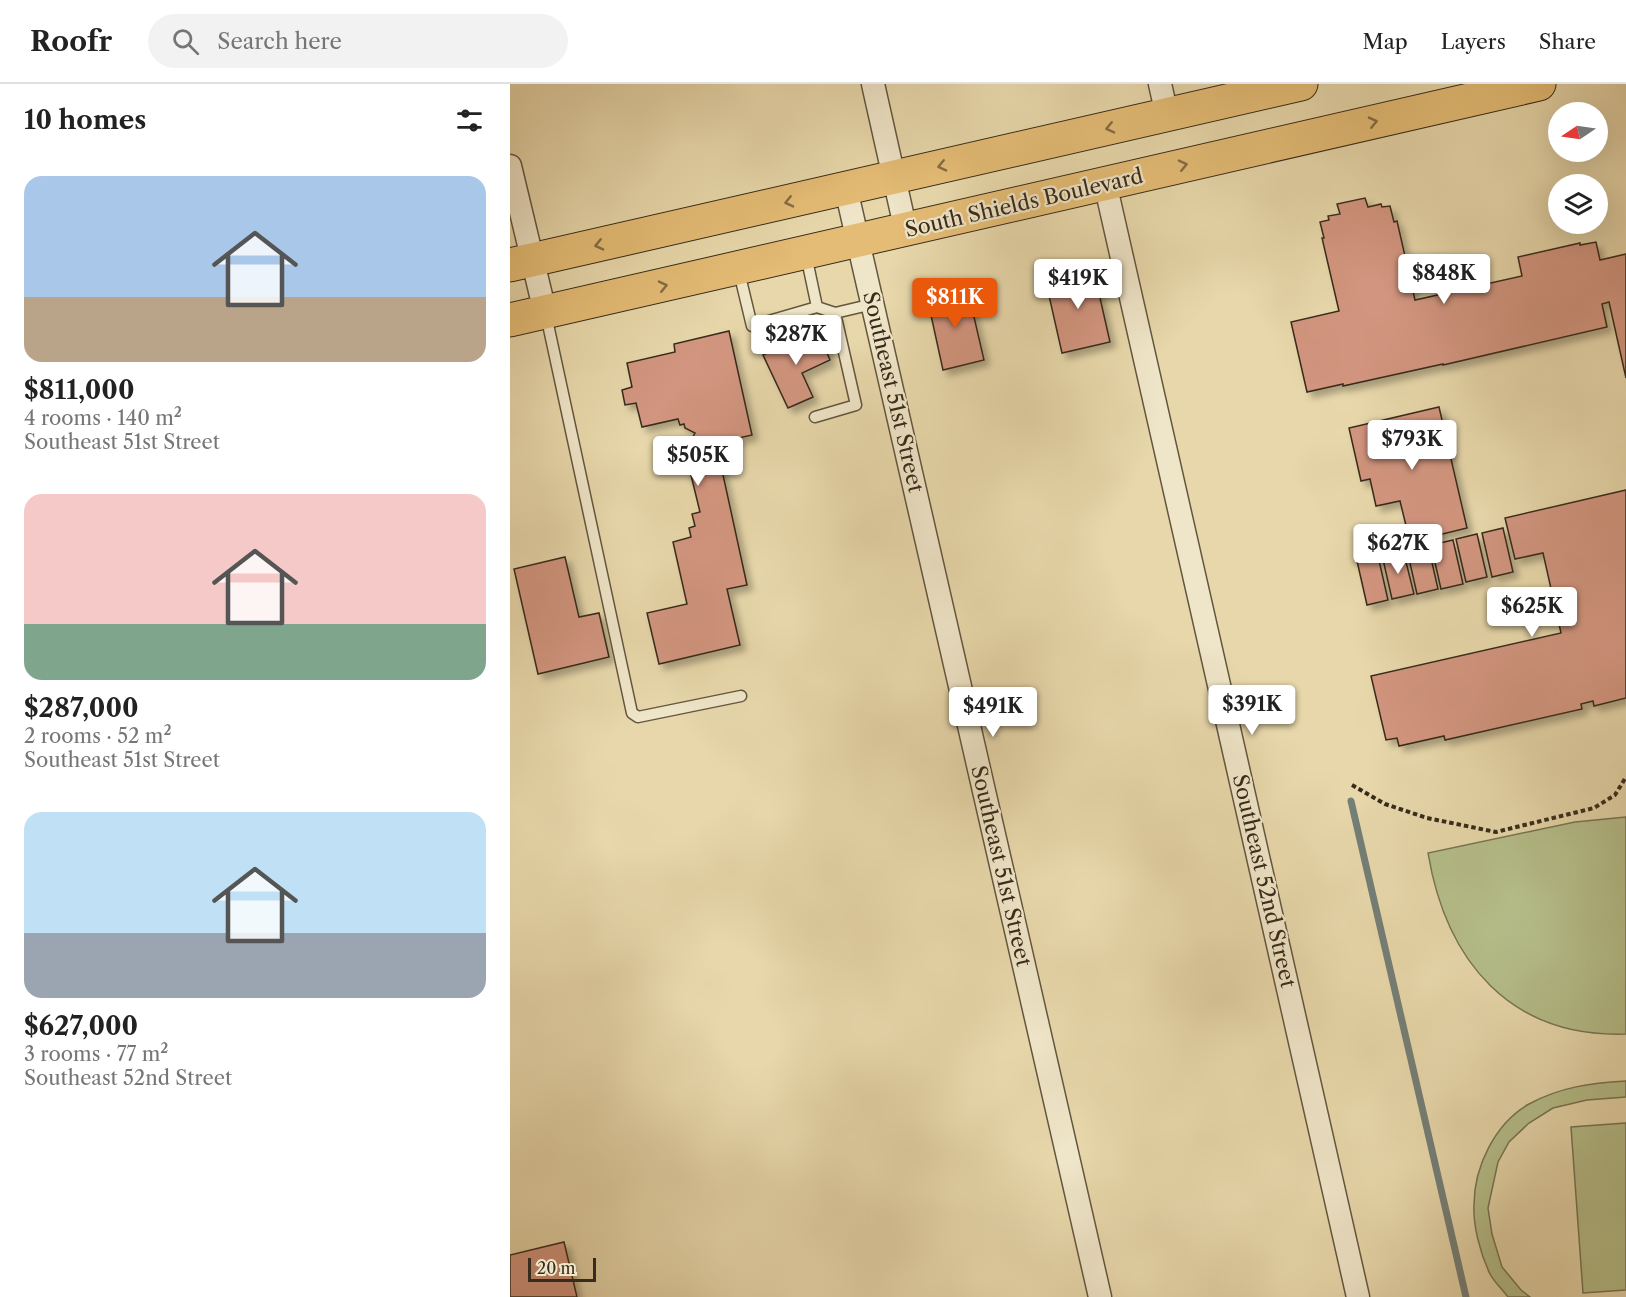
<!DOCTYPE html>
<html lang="en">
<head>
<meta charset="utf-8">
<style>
  :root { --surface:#fff; --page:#f2f2f2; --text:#222; --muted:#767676; --line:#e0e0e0; --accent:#ea580c }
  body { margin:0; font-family:"Libre Caslon Text",serif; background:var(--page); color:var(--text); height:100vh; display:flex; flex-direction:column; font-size:22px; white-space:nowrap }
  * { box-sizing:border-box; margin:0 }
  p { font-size:20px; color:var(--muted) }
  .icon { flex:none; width:33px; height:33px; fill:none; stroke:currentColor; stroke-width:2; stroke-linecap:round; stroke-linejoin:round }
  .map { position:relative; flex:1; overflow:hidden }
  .side { display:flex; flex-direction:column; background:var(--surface); width:510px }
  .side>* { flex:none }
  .needle { width:39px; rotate:257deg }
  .buttons { position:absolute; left:1038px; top:18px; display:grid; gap:12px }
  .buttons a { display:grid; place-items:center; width:60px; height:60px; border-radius:50%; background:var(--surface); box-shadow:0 6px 24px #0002; font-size:30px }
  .scale { position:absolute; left:18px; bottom:15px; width:68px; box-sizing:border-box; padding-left:6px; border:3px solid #372b1b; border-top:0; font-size:16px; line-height:21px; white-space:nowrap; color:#372b1b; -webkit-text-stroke:4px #efe5c8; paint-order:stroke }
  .price { position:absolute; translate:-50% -51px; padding:0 14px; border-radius:6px; background:#fff; color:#222; font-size:20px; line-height:39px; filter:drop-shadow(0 2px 3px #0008) }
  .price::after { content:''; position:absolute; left:50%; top:36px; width:18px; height:14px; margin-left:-9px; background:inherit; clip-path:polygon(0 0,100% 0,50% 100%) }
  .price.on { background:var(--accent); color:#fff }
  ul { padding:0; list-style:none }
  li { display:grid; align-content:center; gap:12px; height:318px; padding:0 24px }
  li span { display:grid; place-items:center; height:186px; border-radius:18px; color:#555 }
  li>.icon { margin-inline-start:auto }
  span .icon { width:108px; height:108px; fill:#fffc; stroke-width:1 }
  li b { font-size:26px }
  h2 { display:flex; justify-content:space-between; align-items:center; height:72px; padding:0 24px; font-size:26px }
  header { display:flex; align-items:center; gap:36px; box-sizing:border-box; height:84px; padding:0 30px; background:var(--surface); border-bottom:2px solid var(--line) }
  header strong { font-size:28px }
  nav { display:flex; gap:33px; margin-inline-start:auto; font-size:21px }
  .search { width:420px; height:54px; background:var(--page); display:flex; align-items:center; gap:15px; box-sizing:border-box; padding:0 21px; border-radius:33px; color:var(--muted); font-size:22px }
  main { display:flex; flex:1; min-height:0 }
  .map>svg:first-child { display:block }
  .green { fill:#b5be89; stroke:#767452; stroke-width:1.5 }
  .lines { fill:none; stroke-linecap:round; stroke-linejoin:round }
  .stream { stroke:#747f77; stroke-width:7 }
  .building { fill:#d2957f; stroke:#372b1b; stroke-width:1.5; filter:url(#shadow) }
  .service-casing { stroke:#63563f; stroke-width:13 }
  .minor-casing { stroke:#63563f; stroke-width:25 }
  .primary-casing { stroke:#372b1b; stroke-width:35 }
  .path { stroke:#372b1b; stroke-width:4; stroke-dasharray:4.5 3; stroke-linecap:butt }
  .service { stroke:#efe5c8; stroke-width:10 }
  .minor { stroke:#efe5c8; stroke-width:22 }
  .primary { stroke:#e4bc75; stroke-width:33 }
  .oneway { stroke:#856c44 }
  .labels { text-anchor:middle; stroke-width:4.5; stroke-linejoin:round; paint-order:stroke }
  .street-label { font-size:21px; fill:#372b1b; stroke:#efe5c8 }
</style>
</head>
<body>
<header>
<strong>Roofr</strong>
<div class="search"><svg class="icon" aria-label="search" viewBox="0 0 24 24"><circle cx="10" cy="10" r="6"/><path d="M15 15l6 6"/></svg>Search here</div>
<nav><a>Map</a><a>Layers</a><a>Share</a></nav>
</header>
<main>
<section class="side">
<h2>10 homes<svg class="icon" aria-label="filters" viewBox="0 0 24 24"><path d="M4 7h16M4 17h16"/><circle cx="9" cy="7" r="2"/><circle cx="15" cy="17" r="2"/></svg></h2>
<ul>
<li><span style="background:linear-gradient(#a9c7e8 65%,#b9a48a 0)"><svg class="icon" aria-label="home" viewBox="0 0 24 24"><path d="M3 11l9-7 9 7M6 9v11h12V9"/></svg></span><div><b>$811,000</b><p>4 rooms · 140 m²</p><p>Southeast 51st Street</p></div></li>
<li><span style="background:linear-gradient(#f6c9c9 70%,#7fa58c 0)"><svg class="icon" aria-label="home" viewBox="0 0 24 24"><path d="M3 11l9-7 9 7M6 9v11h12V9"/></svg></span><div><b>$287,000</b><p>2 rooms · 52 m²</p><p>Southeast 51st Street</p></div></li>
<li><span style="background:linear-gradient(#bfe0f5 65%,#9aa5b1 0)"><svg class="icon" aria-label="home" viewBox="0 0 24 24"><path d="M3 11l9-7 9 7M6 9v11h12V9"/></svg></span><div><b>$627,000</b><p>3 rooms · 77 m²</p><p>Southeast 52nd Street</p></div></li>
</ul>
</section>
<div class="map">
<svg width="1116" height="1213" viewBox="0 0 1116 1213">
  <defs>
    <filter id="shadow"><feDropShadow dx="5.5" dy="5.5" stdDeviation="3" flood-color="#0004"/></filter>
  </defs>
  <rect width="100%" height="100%" fill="#e7d7aa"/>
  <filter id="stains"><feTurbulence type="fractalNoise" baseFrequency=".00333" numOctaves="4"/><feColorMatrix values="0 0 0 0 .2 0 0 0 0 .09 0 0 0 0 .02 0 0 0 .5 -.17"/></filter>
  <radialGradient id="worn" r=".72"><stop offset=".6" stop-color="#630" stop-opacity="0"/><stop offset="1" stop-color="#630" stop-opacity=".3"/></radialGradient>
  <path class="green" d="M1116,733V950C1000,954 936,877 918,769L1065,738Z
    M1116,997V1013L1077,1016L1043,1024L1019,1039L999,1058L988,1078L978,1124L982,1150L992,1183L1011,1206L1020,1213H998C992,1205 983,1197 979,1188C970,1168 963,1142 964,1121C964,1083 985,1039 1019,1020C1050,1003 1081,999 1116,997Z
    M1116,1039V1206L1073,1209L1061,1043Z"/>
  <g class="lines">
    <path class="stream" d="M841,717L956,1213"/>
  </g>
  <path class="building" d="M855,114L858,123L871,120L872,123L880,122L884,138L887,137L905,216L1012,192L1008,173L1070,159V161L1086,158L1090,176L1116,170V294L1099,218L1092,220L1097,243L933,281V280L833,302V300L797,308L781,238L829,227L812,154H814L810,138L819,136L818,132L830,130L827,120Z
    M583,183L600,258L552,269L535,194Z
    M457,203L474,276L433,286L417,213Z
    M307,246L320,276L292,289L303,313L278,324L253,271Z
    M219,247L242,351L211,358L215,376L210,377L237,501L217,505L230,561L149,580L137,529L177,520L163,458L181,453L179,444L185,442L182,430L190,428L180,387L193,384L189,366L184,367L183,360L178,358L177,355L181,356L185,349L175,344L174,340L170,341L168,335L132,343L126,319L115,321L112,306L122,303L117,279L165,268L164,260Z
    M929,323L957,444L900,458L890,417L866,422L860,395L851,397L839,344Z
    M1116,406V614L1084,622L1083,617L1071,620L1072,625L935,656L934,652L889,662L887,654L876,656L861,592L1051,549L1033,469L1005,475L995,434Z
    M993,444L1003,488L982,493L972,449Z
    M967,450L977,493L956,498L946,455Z
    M943,456L953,500L931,505L921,461Z
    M918,461L928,505L907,510L897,466Z
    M893,466L904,510L882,515L872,471Z
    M868,472L878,516L857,521L847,477Z
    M55,473L69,533L89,529L99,573L28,590L4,485Z
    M54,1158L67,1213H0V1171Z"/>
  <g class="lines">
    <g class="service-casing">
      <path id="service" d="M229,188L242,242L307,223L296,171
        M325,229L363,220
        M36,231L122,629L128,633L231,612
        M305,333L346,321L325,229L307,223"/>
    </g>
    <g class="minor-casing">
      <path id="minor" d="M363,0L396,147
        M650,0L657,31
        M0,82L35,228
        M595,99L848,1213
        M336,105L590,1213"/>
    </g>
    <g class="primary-casing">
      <path id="primary" d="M0,181L791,0
        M0,236L1029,0"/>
    </g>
    <path class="path" d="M842,701L875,720L917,734L986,748L1084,724L1105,711L1116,693"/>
    <use href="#service" class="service"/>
    <use href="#minor" class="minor"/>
    <use href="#primary" class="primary"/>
  </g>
  <defs><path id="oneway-chevron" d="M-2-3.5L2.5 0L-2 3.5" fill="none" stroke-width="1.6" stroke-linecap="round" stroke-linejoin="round" transform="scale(1.5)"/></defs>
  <g class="oneway">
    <use href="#oneway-chevron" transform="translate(863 38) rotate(-13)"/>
    <use href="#oneway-chevron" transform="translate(600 44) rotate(167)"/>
    <use href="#oneway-chevron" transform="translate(673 81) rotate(-13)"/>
    <use href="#oneway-chevron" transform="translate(432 82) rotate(167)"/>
    <use href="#oneway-chevron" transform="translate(279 118) rotate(167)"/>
    <use href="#oneway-chevron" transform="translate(89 161) rotate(167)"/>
    <use href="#oneway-chevron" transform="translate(153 202) rotate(-13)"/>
  </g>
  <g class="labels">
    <g class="street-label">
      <text transform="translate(514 119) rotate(-13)" y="7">South Shields Boulevard</text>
      <text transform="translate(383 308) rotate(77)" y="7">Southeast 51st Street</text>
      <text transform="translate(491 782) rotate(77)" y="7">Southeast 51st Street</text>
      <text transform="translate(754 797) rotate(77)" y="7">Southeast 52nd Street</text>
    </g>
  </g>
  <rect width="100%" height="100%" filter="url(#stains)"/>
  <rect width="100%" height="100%" fill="url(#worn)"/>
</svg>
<div class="buttons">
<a><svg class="needle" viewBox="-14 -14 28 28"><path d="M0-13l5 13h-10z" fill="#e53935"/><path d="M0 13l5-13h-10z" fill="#767676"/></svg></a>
<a><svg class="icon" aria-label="layers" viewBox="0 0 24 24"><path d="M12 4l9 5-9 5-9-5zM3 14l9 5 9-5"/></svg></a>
</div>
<div class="scale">20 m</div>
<b class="price" style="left:934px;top:221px">$848K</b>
<b class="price" style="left:568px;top:226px">$419K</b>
<b class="price on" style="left:445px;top:245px">$811K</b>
<b class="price" style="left:286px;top:282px">$287K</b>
<b class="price" style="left:902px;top:387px">$793K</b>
<b class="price" style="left:188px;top:403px">$505K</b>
<b class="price" style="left:888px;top:491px">$627K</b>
<b class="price" style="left:1022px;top:554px">$625K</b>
<b class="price" style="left:742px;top:652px">$391K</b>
<b class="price" style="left:483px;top:654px">$491K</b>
</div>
</main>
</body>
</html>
